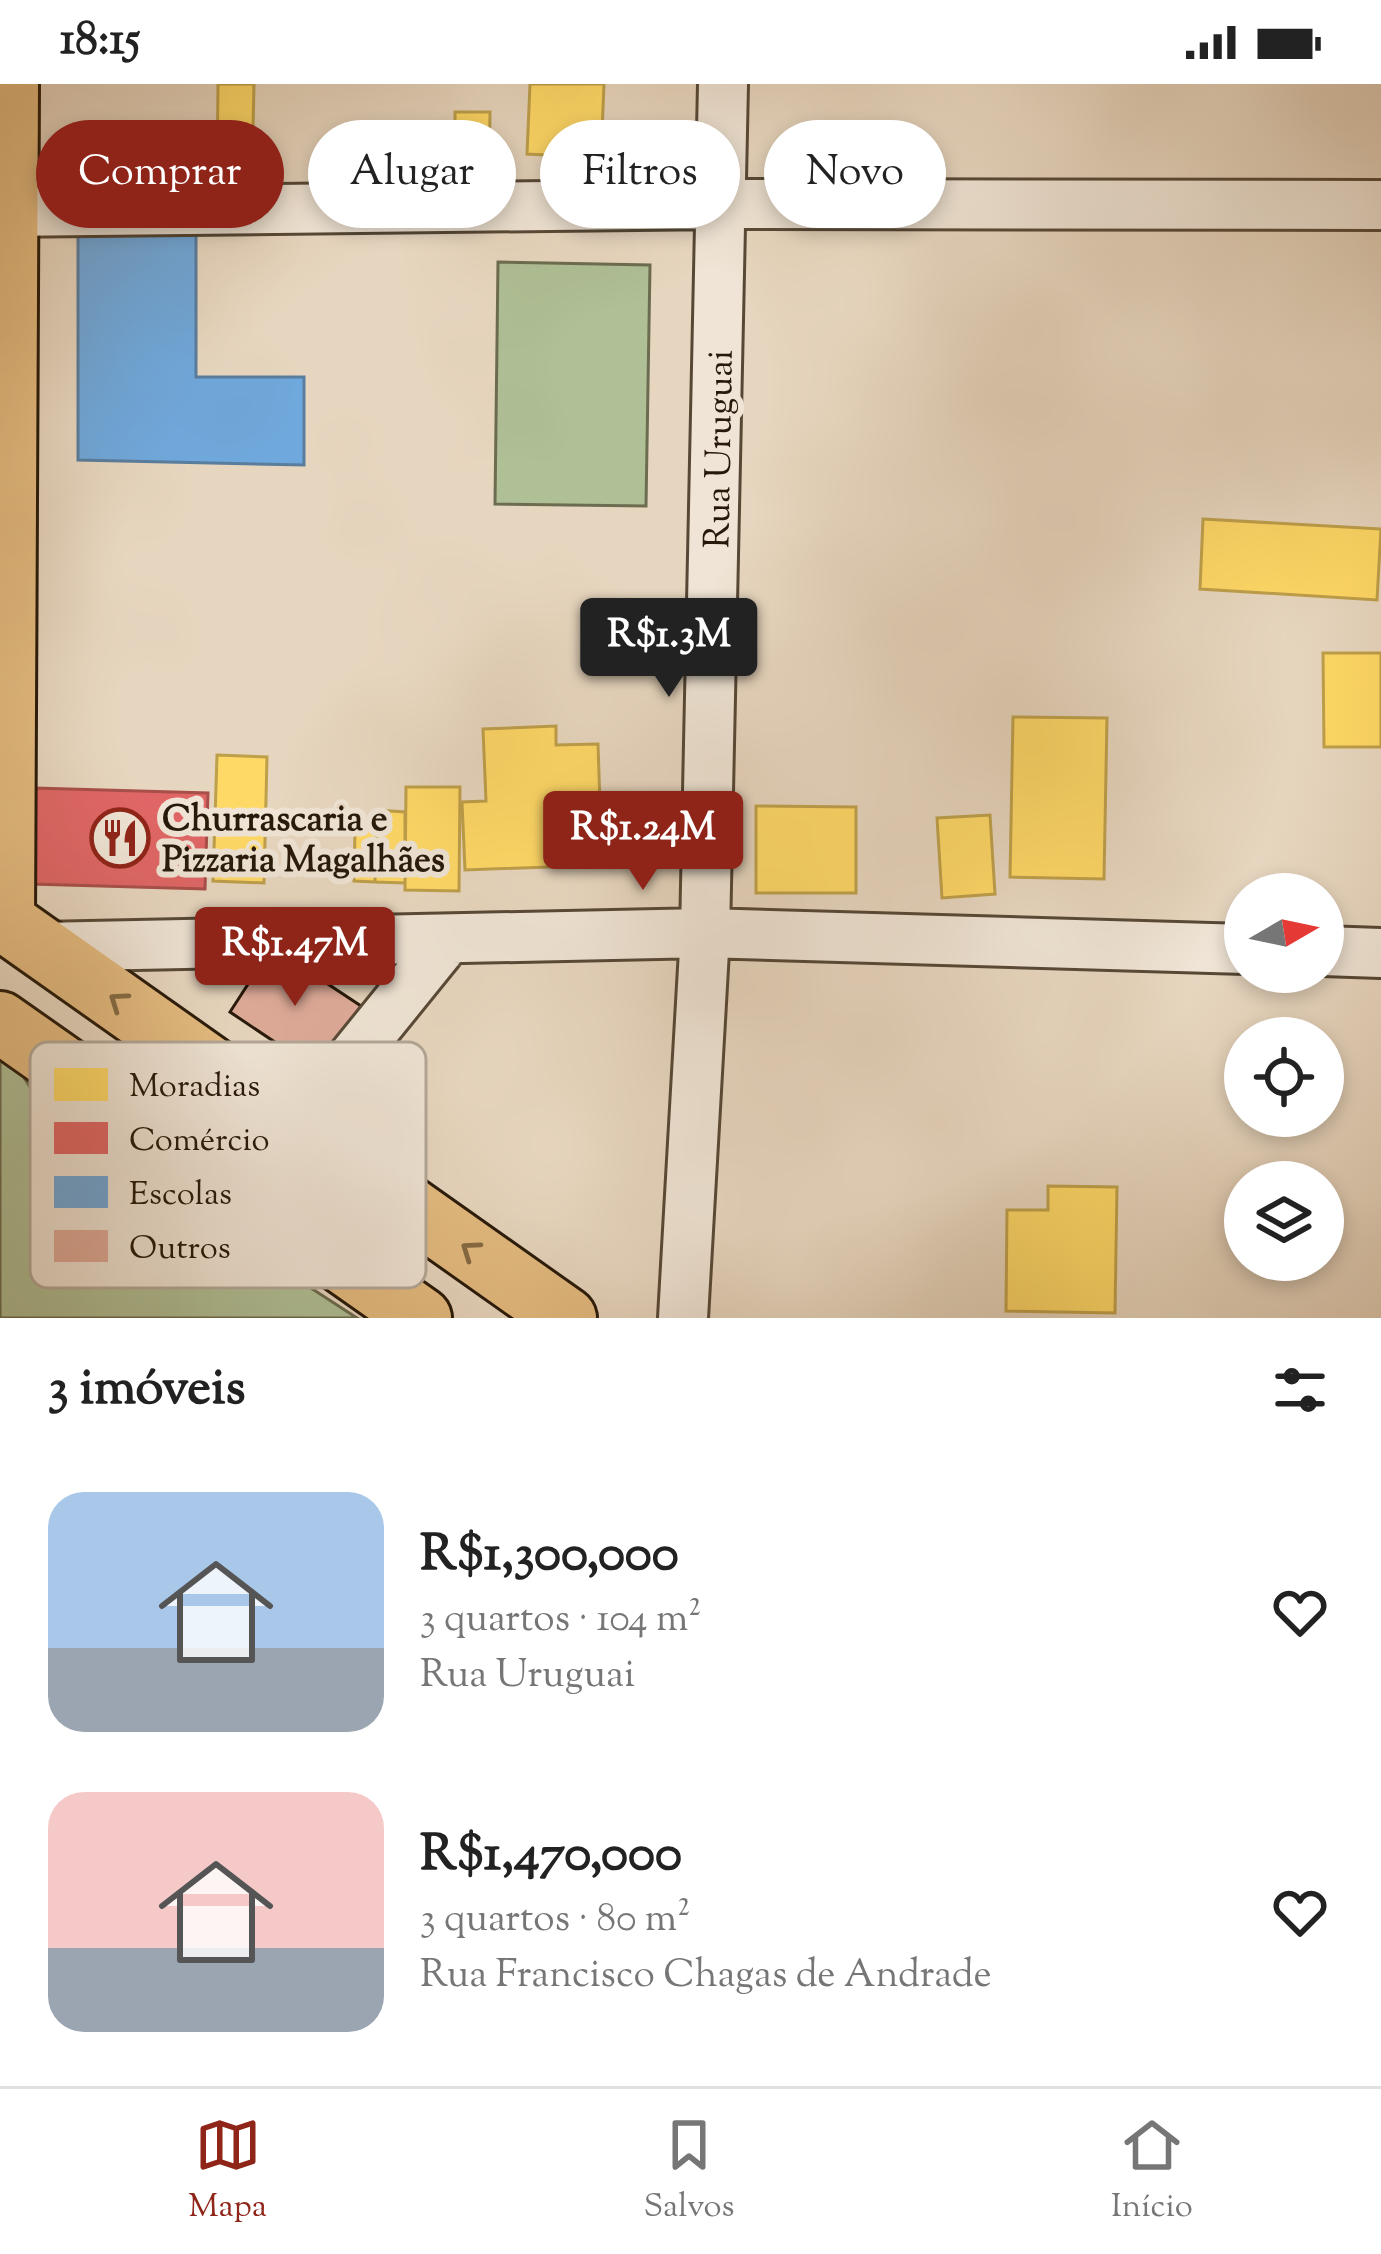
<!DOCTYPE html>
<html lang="pt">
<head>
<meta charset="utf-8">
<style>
  :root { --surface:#fff; --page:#f2f2f2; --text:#222; --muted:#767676; --line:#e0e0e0; --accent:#8f2418 }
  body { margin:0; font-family:"Sorts Mill Goudy",serif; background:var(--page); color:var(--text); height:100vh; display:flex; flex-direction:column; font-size:45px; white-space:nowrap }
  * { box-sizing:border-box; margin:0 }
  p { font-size:39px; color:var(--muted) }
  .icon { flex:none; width:66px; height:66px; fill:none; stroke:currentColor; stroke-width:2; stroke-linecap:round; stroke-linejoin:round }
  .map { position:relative; height:1234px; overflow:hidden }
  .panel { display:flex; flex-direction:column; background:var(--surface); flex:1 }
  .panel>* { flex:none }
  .banner { position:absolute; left:36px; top:36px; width:1311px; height:108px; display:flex; gap:24px }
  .needle { width:78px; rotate:81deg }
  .buttons { position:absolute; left:1224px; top:789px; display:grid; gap:24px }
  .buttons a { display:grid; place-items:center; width:120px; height:120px; border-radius:50%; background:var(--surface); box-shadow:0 6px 18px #0003; font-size:60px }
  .price { position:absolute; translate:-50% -102px; padding:0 27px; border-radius:12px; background:var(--accent); color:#fff; font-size:39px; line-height:78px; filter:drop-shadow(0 3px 6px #0008) }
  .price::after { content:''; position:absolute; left:50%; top:72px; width:36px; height:27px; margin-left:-18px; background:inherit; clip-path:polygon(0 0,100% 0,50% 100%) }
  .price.selected { background:#222; color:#fff }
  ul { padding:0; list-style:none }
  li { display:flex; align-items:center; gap:36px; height:300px; padding:0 48px }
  li span { display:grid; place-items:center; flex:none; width:336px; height:240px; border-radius:36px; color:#555 }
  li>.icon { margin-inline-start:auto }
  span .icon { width:144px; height:144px; fill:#fffc; stroke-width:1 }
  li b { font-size:51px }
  h2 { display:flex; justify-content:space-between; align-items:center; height:144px; padding:0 48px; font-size:51px }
  .tag { padding:0 42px; border-radius:54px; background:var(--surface); box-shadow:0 6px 18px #0003; font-size:42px; line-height:108px }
  .tag.selected { background:var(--accent); color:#fff }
  .status { display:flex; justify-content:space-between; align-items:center; height:84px; padding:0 60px; background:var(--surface); direction:ltr }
  .status svg { height:33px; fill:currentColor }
  .tabs { display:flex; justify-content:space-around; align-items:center; height:168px; border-top:3px solid var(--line); background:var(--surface); font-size:33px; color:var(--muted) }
  .tabs a { display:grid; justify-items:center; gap:6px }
  .tabs .selected { color:var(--accent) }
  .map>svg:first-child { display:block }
  .green { fill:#afbf96; stroke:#6b6c50; stroke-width:3 }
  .homes { fill:#ffd966; stroke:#be9f4a; stroke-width:3 }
  .shops { fill:#e06666; stroke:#a84f4a; stroke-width:3 }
  .schools { fill:#6fa8dc; stroke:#597d9d; stroke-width:3 }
  .building { fill:#dfab9a; stroke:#271909; stroke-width:3 }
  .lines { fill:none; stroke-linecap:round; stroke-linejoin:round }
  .minor-casing { stroke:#574836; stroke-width:54 }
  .major-casing { stroke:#271909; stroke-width:66 }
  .minor { stroke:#efe4d5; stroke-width:48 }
  .major { stroke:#e4bb80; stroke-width:60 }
  .oneway { stroke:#866a44 }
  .labels { text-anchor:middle; stroke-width:12; stroke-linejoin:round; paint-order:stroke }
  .street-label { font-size:36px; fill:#271909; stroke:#efe4d5 }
  .poi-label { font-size:36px; font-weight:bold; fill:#271909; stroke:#efe4d5; text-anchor:start }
  .key { fill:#efe4d5; stroke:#b3a798; stroke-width:3 }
  .key-label { font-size:33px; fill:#271909 }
</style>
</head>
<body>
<div class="status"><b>18:15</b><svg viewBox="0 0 49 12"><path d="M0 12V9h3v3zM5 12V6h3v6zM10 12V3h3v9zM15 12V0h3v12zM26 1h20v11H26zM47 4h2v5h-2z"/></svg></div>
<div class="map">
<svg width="1381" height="1234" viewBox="0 0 1381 1234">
  <rect width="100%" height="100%" fill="#e7d6bf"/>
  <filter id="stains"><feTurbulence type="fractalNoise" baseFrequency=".00167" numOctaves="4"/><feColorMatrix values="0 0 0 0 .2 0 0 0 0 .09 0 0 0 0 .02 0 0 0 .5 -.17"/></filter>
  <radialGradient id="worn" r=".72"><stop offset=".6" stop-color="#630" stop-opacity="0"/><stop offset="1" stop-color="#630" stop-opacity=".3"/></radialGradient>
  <path class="green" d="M498,178L650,181L646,422L495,420Z
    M0,976L23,992L71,1067L197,1159L291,1191L357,1234H0Z"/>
  <path class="homes" d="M218,0H254L252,92H217Z
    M530,0H604L601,74L527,70Z
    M455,28H490L489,96H455Z
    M1203,435L1381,445L1377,516L1200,505Z
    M1323,569H1381V663H1324Z
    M1013,633L1107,634L1104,795L1010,793Z
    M556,642V661L598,660L602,781L465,786L462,718L486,717L483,645Z
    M217,671L267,673L264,799L213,797Z
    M406,703H460L459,807L405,806Z
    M756,722L856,723V809H756Z
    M377,726L405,728V799L375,798Z
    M990,731L995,810L942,814L937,734Z
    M355,744H376L375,798L354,797Z
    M1048,1102L1117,1103L1115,1229L1006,1227L1007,1126H1048Z"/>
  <path class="shops" d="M34,704L208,709L205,805L31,800Z"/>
  <path class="schools" d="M78,141L196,144V293H304V381L78,376Z"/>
  <path class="building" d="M272,863L361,922L318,987L230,928Z"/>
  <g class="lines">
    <g class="minor-casing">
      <path id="minor" d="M0,128L723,120L1381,121
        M41,863L705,849L1245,865
        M1323,867L1381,869
        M296,1043L448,855
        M683,1234L705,849L723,0"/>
    </g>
    <g class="major-casing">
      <path id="major" d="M0,834L566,1234
        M4,837L8,0
        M0,938L421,1234"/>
    </g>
    <use href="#minor" class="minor"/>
    <use href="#major" class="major"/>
  </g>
  <defs><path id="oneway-chevron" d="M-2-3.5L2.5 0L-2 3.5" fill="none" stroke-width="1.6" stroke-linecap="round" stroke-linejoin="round" transform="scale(3)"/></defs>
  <g class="oneway">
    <use href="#oneway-chevron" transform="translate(118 917) rotate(-145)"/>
    <use href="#oneway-chevron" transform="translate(470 1166) rotate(-145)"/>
  </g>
  <defs>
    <g id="restaurant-ring" transform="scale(3)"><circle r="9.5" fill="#efe4d5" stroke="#8f2418" stroke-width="1.5"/><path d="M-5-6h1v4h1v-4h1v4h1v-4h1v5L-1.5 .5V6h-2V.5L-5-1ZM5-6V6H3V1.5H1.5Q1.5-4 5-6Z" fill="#8f2418"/></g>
  </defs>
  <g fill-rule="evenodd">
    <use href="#restaurant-ring" x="120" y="754"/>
  </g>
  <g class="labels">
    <g class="street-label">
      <text transform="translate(717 365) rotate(-89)" y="13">Rua Uruguai</text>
    </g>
    <g class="poi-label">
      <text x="162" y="746">Churrascaria e<tspan x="162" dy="41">Pizzaria Magalhães</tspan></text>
    </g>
  </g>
  <rect x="30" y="958" width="396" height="246" rx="18" class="key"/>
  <rect x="54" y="984" width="54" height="33" fill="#ffd966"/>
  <rect x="54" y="1038" width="54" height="32" fill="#e06666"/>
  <rect x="54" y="1092" width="54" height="32" fill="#6fa8dc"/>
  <rect x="54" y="1146" width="54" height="32" fill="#dfab9a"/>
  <g class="key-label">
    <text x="129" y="1012">Moradias</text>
    <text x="129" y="1066">Comércio</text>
    <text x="129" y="1120">Escolas</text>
    <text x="129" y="1174">Outros</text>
  </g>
  <rect width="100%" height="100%" filter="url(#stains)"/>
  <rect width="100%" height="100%" fill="url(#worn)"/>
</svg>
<div class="buttons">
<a><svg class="needle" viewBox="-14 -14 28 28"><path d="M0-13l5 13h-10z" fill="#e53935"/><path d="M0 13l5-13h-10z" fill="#767676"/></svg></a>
<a><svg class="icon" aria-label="locate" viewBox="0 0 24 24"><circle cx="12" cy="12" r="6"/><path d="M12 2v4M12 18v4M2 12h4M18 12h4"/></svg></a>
<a><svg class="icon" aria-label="layers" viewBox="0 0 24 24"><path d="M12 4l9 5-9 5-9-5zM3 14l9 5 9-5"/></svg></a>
</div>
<b class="price selected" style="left:669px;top:616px">R$1.3M</b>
<b class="price" style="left:643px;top:809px">R$1.24M</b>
<b class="price" style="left:295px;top:925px">R$1.47M</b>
<div class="banner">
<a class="tag selected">Comprar</a>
<a class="tag">Alugar</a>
<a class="tag">Filtros</a>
<a class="tag">Novo</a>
</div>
</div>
<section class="panel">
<h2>3 imóveis<svg class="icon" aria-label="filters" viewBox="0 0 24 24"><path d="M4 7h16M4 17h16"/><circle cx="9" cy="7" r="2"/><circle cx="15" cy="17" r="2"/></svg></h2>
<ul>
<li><span style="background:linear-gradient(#a9c7e8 65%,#9aa5b1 0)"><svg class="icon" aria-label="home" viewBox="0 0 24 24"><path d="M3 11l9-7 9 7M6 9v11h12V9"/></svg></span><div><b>R$1,300,000</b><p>3 quartos · 104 m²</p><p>Rua Uruguai</p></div><svg class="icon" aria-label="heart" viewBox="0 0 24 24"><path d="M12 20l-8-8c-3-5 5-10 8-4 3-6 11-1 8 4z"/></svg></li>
<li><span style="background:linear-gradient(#f6c9c9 65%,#9aa5b1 0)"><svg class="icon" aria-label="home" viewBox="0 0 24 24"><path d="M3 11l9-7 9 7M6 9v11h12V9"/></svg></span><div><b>R$1,470,000</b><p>3 quartos · 80 m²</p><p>Rua Francisco Chagas de Andrade</p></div><svg class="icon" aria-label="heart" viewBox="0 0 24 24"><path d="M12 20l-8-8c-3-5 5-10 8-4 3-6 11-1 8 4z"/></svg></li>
</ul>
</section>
<nav class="tabs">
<a class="selected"><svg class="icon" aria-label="map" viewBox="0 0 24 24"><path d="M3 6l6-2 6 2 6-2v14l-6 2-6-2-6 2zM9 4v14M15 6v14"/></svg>Mapa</a>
<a><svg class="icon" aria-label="saved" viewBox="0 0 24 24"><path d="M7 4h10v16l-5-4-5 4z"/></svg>Salvos</a>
<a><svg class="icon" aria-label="home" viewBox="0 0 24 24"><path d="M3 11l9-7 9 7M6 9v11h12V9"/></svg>Início</a>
</nav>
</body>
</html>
